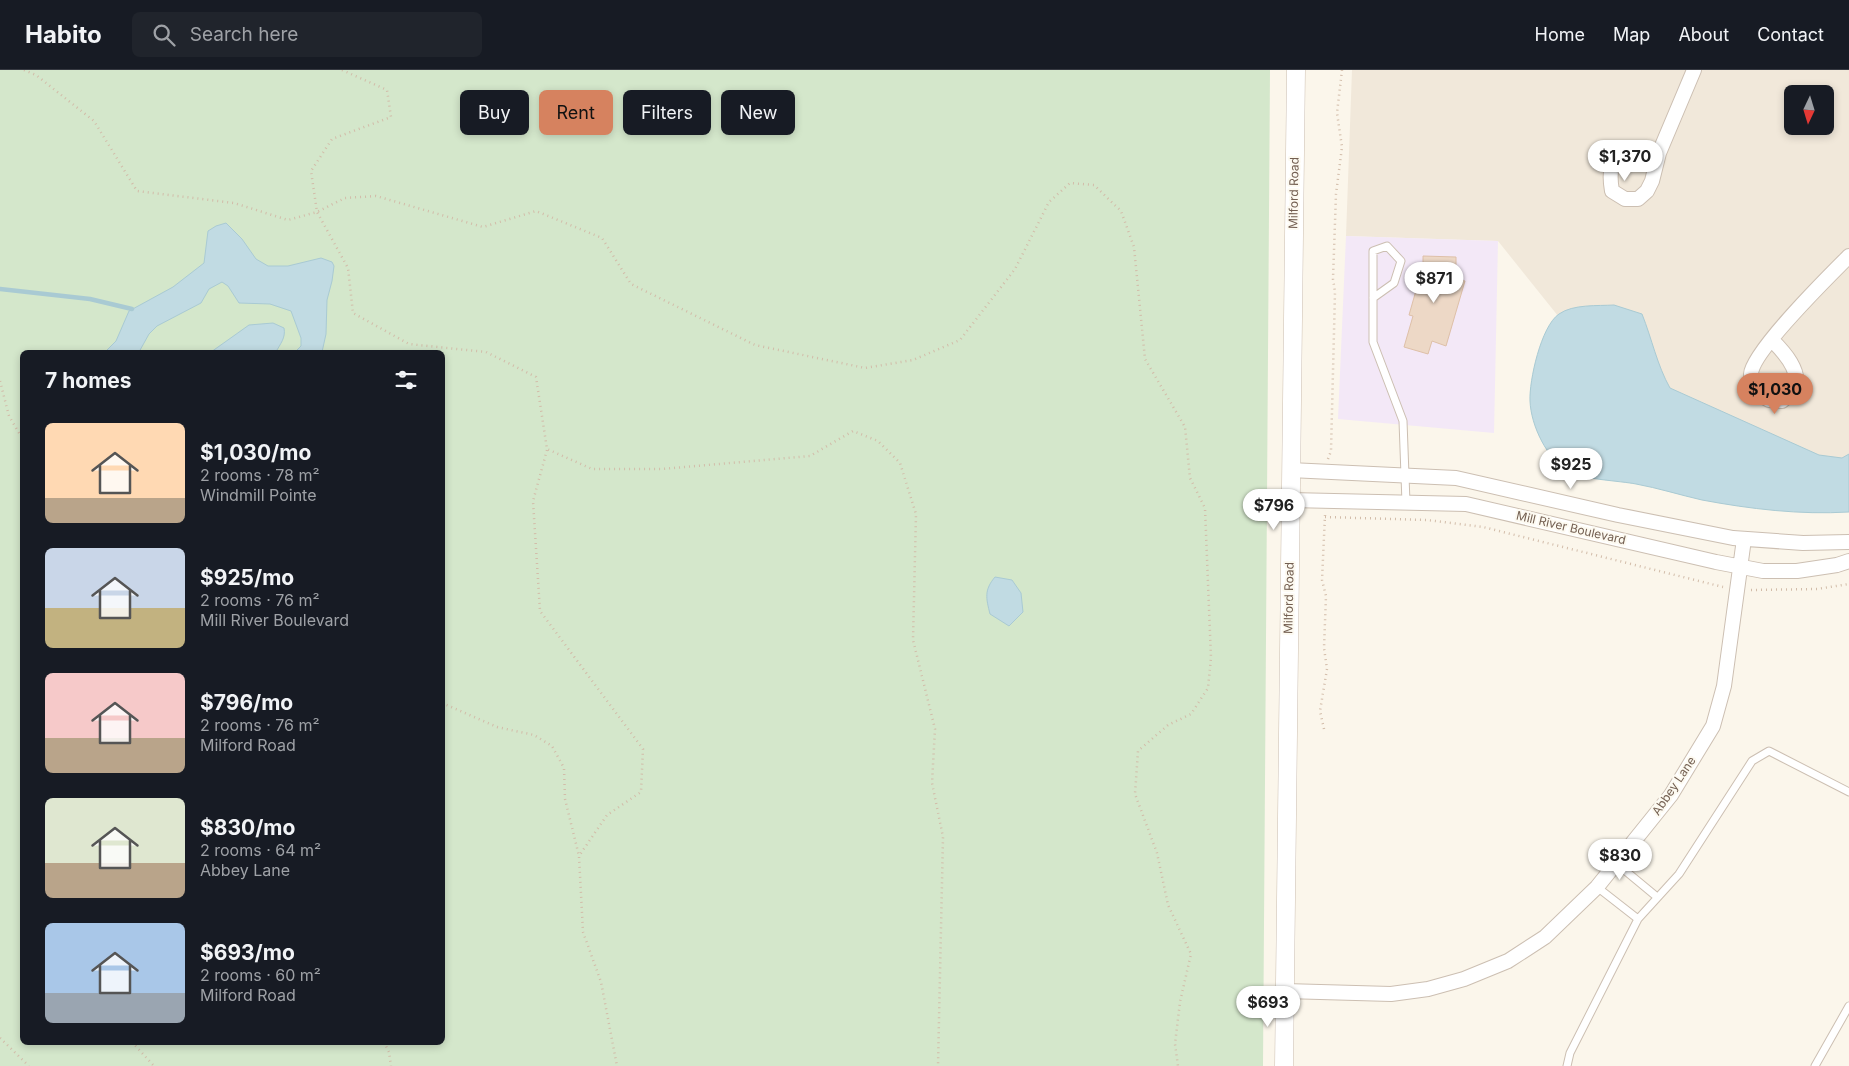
<!DOCTYPE html>
<html lang="en">
<head>
<meta charset="utf-8">
<style>
  :root { --surface:#171b24; --page:#20242c; --text:#f1f3f6; --muted:#9ea1a6; --line:#363941; --accent:#d6825f }
  body { margin:0; font-family:Inter,sans-serif; background:var(--page); color:var(--text); height:100vh; display:flex; flex-direction:column; font-size:19px; white-space:nowrap }
  * { box-sizing:border-box; margin:0 }
  p { font-size:16px; color:var(--muted) }
  .icon { flex:none; width:28px; height:28px; fill:none; stroke:currentColor; stroke-width:2; stroke-linecap:round; stroke-linejoin:round }
  .map { position:relative; flex:1; overflow:hidden }
  .side { position:absolute; left:20px; top:280px; width:425px; height:695px; display:flex; flex-direction:column; background:var(--surface); border-radius:8px; box-shadow:0 2px 8px #0003 }
  .side>* { flex:none }
  .guide { position:absolute; left:460px; top:20px; width:475px; height:45px; display:flex; gap:10px }
  .needle { width:32px; rotate:184deg }
  .tools { position:absolute; left:1784px; top:15px; display:grid; gap:10px }
  .tools a { display:grid; place-items:center; width:50px; height:50px; border-radius:8px; background:var(--surface); box-shadow:0 2px 8px #0003; font-size:25px }
  .price { position:absolute; translate:-50% -42px; padding:0 11px; border-radius:18px; background:#fff; color:#222; font-size:16px; line-height:32px; filter:drop-shadow(0 1px 2px #0008) }
  .price::after { content:''; position:absolute; left:50%; top:30px; width:15px; height:11px; margin-left:-8px; background:inherit; clip-path:polygon(0 0,100% 0,50% 100%) }
  .price.active { background:var(--accent); color:#111 }
  ul { padding:0; list-style:none }
  li { display:flex; align-items:center; gap:15px; height:125px; padding:0 25px }
  li span { display:grid; place-items:center; flex:none; width:140px; height:100px; border-radius:8px; color:#555 }
  li>.icon { margin-inline-start:auto }
  span .icon { width:60px; height:60px; fill:#fffc; stroke-width:1 }
  li b { font-size:21px }
  h2 { display:flex; justify-content:space-between; align-items:center; height:60px; padding:0 25px; font-size:21px }
  .chip { padding:0 18px; border-radius:8px; background:var(--surface); box-shadow:0 2px 8px #0003; font-size:18px; line-height:45px }
  .chip.active { background:var(--accent); color:#111 }
  header { display:flex; align-items:center; gap:30px; box-sizing:border-box; height:70px; padding:0 25px; background:var(--surface); border-bottom:1px solid var(--line) }
  header strong { font-size:24px }
  nav { display:flex; gap:28px; margin-inline-start:auto; font-size:18px }
  .search { width:350px; height:45px; background:var(--page); display:flex; align-items:center; gap:12px; box-sizing:border-box; padding:0 18px; border-radius:8px; color:var(--muted); font-size:19px }
  .map>svg:first-child { display:block }
  .residential { fill:#f1e8da; fill-rule:evenodd }
  .education { fill:#f3e8f7 }
  .green { fill:#d4e7cb; fill-rule:evenodd }
  .water { fill:#c1dbe3; stroke:#a9cad3 }
  .lines { fill:none; stroke-linecap:round; stroke-linejoin:round }
  .stream { stroke:#a9cad3; stroke-width:4.5 }
  .building { fill:#edd8c6; stroke:#dec0a8 }
  .service-casing { stroke:#ccbfb2; stroke-width:9 }
  .minor-casing { stroke:#ccbfb2; stroke-width:16 }
  .tertiary-casing { stroke:#ccbfb2; stroke-width:19 }
  .path { stroke:#d2bca9; stroke-width:2.5; stroke-dasharray:1 4; stroke-linecap:butt }
  .service { stroke:#fff; stroke-width:7 }
  .minor { stroke:#fff; stroke-width:14 }
  .tertiary { stroke:#fff; stroke-width:18 }
  .labels { text-anchor:middle; stroke-width:4; stroke-linejoin:round; paint-order:stroke }
  .street-label { font-size:12px; fill:#735f51; stroke:#fdfaf1 }
</style>
</head>
<body>
<header>
<strong>Habito</strong>
<div class="search"><svg class="icon" aria-label="search" viewBox="0 0 24 24"><circle cx="10" cy="10" r="6"/><path d="M15 15l6 6"/></svg>Search here</div>
<nav><a>Home</a><a>Map</a><a>About</a><a>Contact</a></nav>
</header>
<div class="map">
<svg width="1849" height="996" viewBox="0 0 1849 996">
  <rect width="100%" height="100%" fill="#fbf6eb"/>
  <path class="residential" d="M1352,0H1849V398L1619,322L1498,171L1346,166ZM1792,24H1825V56H1792Z"/>
  <path class="education" d="M1346,166L1498,171L1494,363L1338,349Z"/>
  <path class="green" d="M0,0H1270L1263,996H0ZM22,282H442V972H22Z"/>
  <path class="water" d="M226,153L242,169L256,189L268,196H288L321,188L332,192L334,196L332,211L327,230L326,264L322,282H295L301,276V268L291,241L270,234L239,233L228,216L222,212L209,219L201,233L157,256L149,264L139,282H105L116,271L129,241L173,217L204,193L208,161L216,156Z
    M1614,235L1642,244C1652,269 1657,295 1670,318L1819,385L1842,388L1849,384V442C1800,445 1750,439 1702,430C1680,425 1658,418 1636,414C1621,411 1580,409 1569,402C1547,389 1531,356 1530,331C1529,311 1541,256 1559,244C1573,234 1598,236 1614,235Z
    M273,253L284,258C286,268 280,274 276,282H211L249,255Z
    M995,507L1012,510L1021,523L1023,542L1009,556L990,544C986,528 984,520 995,507Z"/>
  <g class="lines">
    <path class="stream" d="M0,219L90,229L132,239"/>
  </g>
  <path class="building" d="M1423,186L1456,187V209L1465,211L1446,276L1432,271L1428,284L1404,277L1413,246L1409,245L1423,196Z"/>
  <g class="lines">
    <g class="service-casing">
      <path id="service" d="M1373,228L1394,213L1401,191L1387,176L1373,181V272L1403,351L1406,433
        M1616,793L1657,827
        M1597,817L1638,849
        M1567,996L1570,983L1638,849L1679,804L1752,691L1769,681L1849,722
        M1815,996L1849,936"/>
    </g>
    <g class="minor-casing">
      <path id="minor" d="M1659,83C1651,82 1639,79 1631,80C1609,84 1609,104 1612,121L1625,129H1638L1647,121L1652,111L1659,83L1694,0
        M1772,270C1783,281 1803,302 1794,319C1791,324 1786,328 1782,331L1769,330L1755,322C1754,317 1751,309 1751,304C1752,282 1831,204 1849,186
        M1290,400L1456,408L1618,445L1733,468L1803,473L1849,472
        M1290,430L1466,434L1716,492L1763,501H1797L1837,495L1849,491
        M1285,921L1391,924L1428,919L1464,909L1508,891L1545,867L1597,817L1671,725L1713,656L1724,616L1744,469"/>
    </g>
    <g class="tertiary-casing">
      <path id="tertiary" d="M1284,996L1296,0"/>
    </g>
    <path class="path" d="M24,0L36,5L94,51L137,121L234,133L288,150L317,142L345,128L376,126L483,157L536,141L602,168L631,214L755,275L865,298L913,290L960,270L1015,199L1049,132L1070,113L1094,115L1121,141L1134,177L1145,289L1185,357L1190,408L1205,438L1211,588L1208,618L1191,644L1168,655L1138,681L1135,724L1157,783L1168,835L1191,884L1180,932L1175,974L1178,996
      M342,0L387,20L391,47L332,69L311,101L317,142L348,198L353,243L409,274L486,282L536,307L547,379L592,399H662L810,386L853,361L878,371L900,393L916,444L913,570L935,659L932,713L943,767L938,996
      M0,311L9,346L22,368
      M547,380L533,431L540,541L643,679L641,722L607,745L579,786L583,862L601,912L617,996
      M1328,389L1331,381L1335,222L1333,209L1336,124L1342,77L1337,43L1342,0
      M1325,447L1427,450L1483,457L1723,517
      M1751,520L1817,519L1849,514
      M442,633L497,657L534,665L552,676L564,698L565,729L579,786
      M1324,659L1320,641L1327,599L1324,578L1326,526L1322,510L1325,445
      M0,968L29,996
      M132,972L154,996
      M384,972L389,982L391,996"/>
    <use href="#service" class="service"/>
    <use href="#minor" class="minor"/>
    <use href="#tertiary" class="tertiary"/>
  </g>
  <g class="labels">
    <g class="street-label">
      <text transform="translate(1294 123) rotate(-89)" y="4">Milford Road</text>
      <text transform="translate(1571 458) rotate(13)" y="4">Mill River Boulevard</text>
      <text transform="translate(1289 528) rotate(-89)" y="4">Milford Road</text>
      <text transform="translate(1674 716) rotate(-56)" y="4">Abbey Lane</text>
    </g>
  </g>
</svg>
<div class="tools">
<a><svg class="needle" viewBox="-14 -14 28 28"><path d="M0-13l5 13h-10z" fill="#e53935"/><path d="M0 13l5-13h-10z" fill="#9ea1a6"/></svg></a>
</div>
<b class="price" style="left:1625px;top:112px">$1,370</b>
<b class="price" style="left:1434px;top:234px">$871</b>
<b class="price active" style="left:1775px;top:345px">$1,030</b>
<b class="price" style="left:1571px;top:420px">$925</b>
<b class="price" style="left:1274px;top:461px">$796</b>
<b class="price" style="left:1620px;top:811px">$830</b>
<b class="price" style="left:1268px;top:958px">$693</b>
<div class="guide">
<a class="chip">Buy</a>
<a class="chip active">Rent</a>
<a class="chip">Filters</a>
<a class="chip">New</a>
</div>
<section class="side">
<h2>7 homes<svg class="icon" aria-label="filters" viewBox="0 0 24 24"><path d="M4 7h16M4 17h16"/><circle cx="9" cy="7" r="2"/><circle cx="15" cy="17" r="2"/></svg></h2>
<ul>
<li><span style="background:linear-gradient(#ffd9b3 75%,#b9a48a 0)"><svg class="icon" aria-label="home" viewBox="0 0 24 24"><path d="M3 11l9-7 9 7M6 9v11h12V9"/></svg></span><div><b>$1,030/mo</b><p>2 rooms · 78 m²</p><p>Windmill Pointe</p></div></li>
<li><span style="background:linear-gradient(#c9d6e8 60%,#c2b280 0)"><svg class="icon" aria-label="home" viewBox="0 0 24 24"><path d="M3 11l9-7 9 7M6 9v11h12V9"/></svg></span><div><b>$925/mo</b><p>2 rooms · 76 m²</p><p>Mill River Boulevard</p></div></li>
<li><span style="background:linear-gradient(#f6c9c9 65%,#b9a48a 0)"><svg class="icon" aria-label="home" viewBox="0 0 24 24"><path d="M3 11l9-7 9 7M6 9v11h12V9"/></svg></span><div><b>$796/mo</b><p>2 rooms · 76 m²</p><p>Milford Road</p></div></li>
<li><span style="background:linear-gradient(#dfe7d0 65%,#b9a48a 0)"><svg class="icon" aria-label="home" viewBox="0 0 24 24"><path d="M3 11l9-7 9 7M6 9v11h12V9"/></svg></span><div><b>$830/mo</b><p>2 rooms · 64 m²</p><p>Abbey Lane</p></div></li>
<li><span style="background:linear-gradient(#a9c7e8 70%,#9aa5b1 0)"><svg class="icon" aria-label="home" viewBox="0 0 24 24"><path d="M3 11l9-7 9 7M6 9v11h12V9"/></svg></span><div><b>$693/mo</b><p>2 rooms · 60 m²</p><p>Milford Road</p></div></li>
</ul>
</section>
</div>
</body>
</html>
